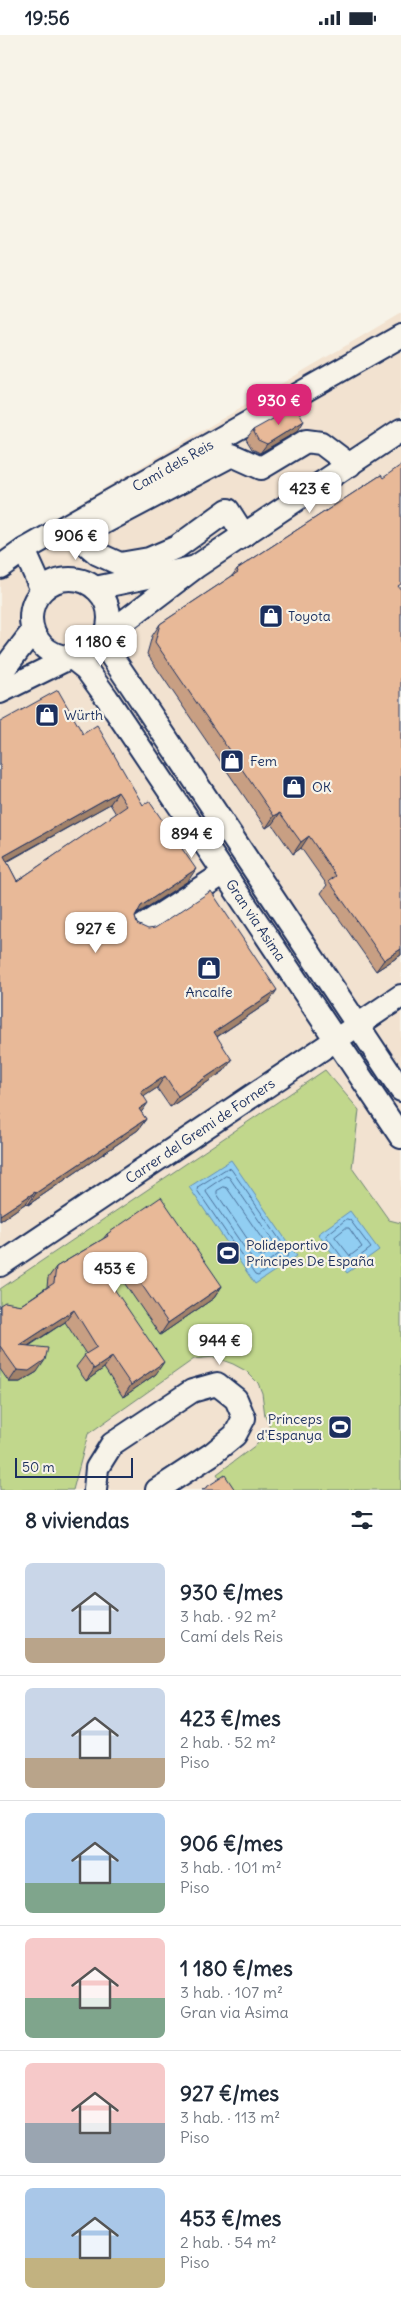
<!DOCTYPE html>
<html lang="es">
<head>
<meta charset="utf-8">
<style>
  :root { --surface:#fff; --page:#f6f6f7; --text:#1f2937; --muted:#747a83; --line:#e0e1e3; --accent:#db2777 }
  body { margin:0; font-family:Delius,sans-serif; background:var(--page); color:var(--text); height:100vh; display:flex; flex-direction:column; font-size:19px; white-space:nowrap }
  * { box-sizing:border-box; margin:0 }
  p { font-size:16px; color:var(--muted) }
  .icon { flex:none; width:28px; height:28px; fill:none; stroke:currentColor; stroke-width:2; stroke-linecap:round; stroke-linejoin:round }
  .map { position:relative; height:1455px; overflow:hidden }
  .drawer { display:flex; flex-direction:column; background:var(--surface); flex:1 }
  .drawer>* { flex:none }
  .scale { position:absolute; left:15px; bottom:12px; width:118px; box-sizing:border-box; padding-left:5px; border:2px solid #1b2f5e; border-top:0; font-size:14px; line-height:18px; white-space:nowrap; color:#1b2f5e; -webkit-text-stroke:4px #f7f3e8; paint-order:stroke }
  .price { position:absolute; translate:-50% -42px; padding:0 11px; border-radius:10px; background:#fff; color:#222; font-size:16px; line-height:32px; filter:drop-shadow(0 1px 2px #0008) }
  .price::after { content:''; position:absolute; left:50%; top:30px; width:15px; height:11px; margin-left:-8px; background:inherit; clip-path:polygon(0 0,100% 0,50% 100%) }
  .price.selected { background:var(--accent); color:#fff }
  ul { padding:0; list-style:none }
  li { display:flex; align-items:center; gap:15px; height:125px; padding:0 25px }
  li+li { border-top:1px solid var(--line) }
  li span { display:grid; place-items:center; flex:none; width:140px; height:100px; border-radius:8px; color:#555 }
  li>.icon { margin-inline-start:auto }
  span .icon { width:60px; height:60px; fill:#fffc; stroke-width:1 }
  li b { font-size:21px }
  h2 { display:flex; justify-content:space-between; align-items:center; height:60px; padding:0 25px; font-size:21px }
  .status { display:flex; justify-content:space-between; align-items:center; height:35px; padding:0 25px; background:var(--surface); direction:ltr }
  .status svg { height:14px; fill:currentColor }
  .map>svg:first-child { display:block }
  .built { fill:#f2e2d0 }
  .green { fill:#c1d78c; stroke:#6e8375 }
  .water { fill:#91cef2; stroke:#628eb7 }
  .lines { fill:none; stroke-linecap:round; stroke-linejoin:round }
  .shore { stroke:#4a6f99; stroke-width:1 }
  .minor-casing { stroke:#1b2f5e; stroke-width:26 }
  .minor { stroke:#f7f3e8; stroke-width:22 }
  .wall { fill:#c89f83; stroke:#1b2f5e; fill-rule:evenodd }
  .shaded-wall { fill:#a2826a; stroke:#1b2f5e }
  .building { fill:#e8b998; stroke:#1b2f5e; fill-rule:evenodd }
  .labels { text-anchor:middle; stroke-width:4.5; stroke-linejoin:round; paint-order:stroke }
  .street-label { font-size:14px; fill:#1b2f5e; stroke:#f7f3e8 }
  .poi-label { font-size:14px; fill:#1b2f5e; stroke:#f7f3e8; text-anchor:start }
</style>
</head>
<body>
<div class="status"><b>19:56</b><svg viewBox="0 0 49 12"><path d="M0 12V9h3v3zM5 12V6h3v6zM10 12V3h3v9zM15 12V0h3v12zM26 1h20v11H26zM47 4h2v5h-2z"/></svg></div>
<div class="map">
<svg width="401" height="1455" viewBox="0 0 401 1455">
  <rect width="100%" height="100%" fill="#f7f3e8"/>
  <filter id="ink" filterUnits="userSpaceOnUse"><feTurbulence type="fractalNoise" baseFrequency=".02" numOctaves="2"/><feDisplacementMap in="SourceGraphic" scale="10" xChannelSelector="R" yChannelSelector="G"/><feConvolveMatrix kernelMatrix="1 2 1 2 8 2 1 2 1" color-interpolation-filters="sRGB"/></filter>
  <g filter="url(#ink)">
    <path class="built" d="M401,278V1455H0V515Z"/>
    <path class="green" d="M325,1035L359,1075L352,1133L389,1185L401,1188V1455H228L217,1439L272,1398L265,1381L262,1358L258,1348L246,1336L233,1329L214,1322L194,1324L88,1399L73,1455H0V1254Z"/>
    <path class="water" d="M231,1125L297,1221L255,1249L189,1152Z
      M350,1176L379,1215L347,1238L318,1199Z"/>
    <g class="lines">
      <path class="shore" d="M228,1133L231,1134L289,1218L288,1221L258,1241L255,1240L197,1155L198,1152Z
        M226,1141L229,1142L280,1216L279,1219L260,1232L257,1231L206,1157L207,1154Z
        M224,1152L227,1153L269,1214V1217L262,1222L259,1221L217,1159V1156Z
        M347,1184L350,1185L371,1213L348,1230L326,1201Z
        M346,1193H349L362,1212L350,1221L335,1202Z"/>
      <g class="minor-casing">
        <g id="minor">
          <path d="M244,500L228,475L177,512L149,524L120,529L98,519L85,508L88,496L232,420L261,433L306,406L321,408L350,430"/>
          <path d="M0,532L24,515"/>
          <circle cx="70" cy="583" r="39"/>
          <path d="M95,553L192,533"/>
          <path id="s1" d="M42,555L24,515L401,301"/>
          <path d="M105,601L197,531L401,395"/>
          <path d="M104,603L112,622L131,650L401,1055"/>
          <path id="s2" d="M72,623L86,634L107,663L401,1102"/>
          <path d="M0,639L32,597"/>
          <path d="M0,657L69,623"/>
          <path d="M140,893L224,838"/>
          <path id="s3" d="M0,1230L401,961"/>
          <path d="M95,1455L97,1433L112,1409L192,1356L217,1349L236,1364L244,1383L235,1400L212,1419L157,1455"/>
        </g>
      </g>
      <use href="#minor" class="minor"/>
    </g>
    <path class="wall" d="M253,395L298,396L260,418L252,414L246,404Z
      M381,440L401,920L376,936L321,858L327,850L301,813L293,819L272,789L266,793L147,619L152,601L160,589L232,541L237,534Z
      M0,687L83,699L143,770L188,846L136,880L135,882L137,889L269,967L217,1002L224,1036L170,1072L157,1053L144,1061L141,1077L146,1084L138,1095L28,1170L26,1168L0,1186ZM110,769L116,779L17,846L7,827Z
      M107,1199L222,1251L214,1263L160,1300L114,1233L104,1240L156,1339L123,1362L104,1333L86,1346L76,1332L86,1319L65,1287L29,1311L37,1337L20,1347H9L0,1334V1270H21L47,1252L48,1243L56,1232L103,1204Z"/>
    <path class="shaded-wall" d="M304,386L298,396L260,418L267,409Z
      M118,757L110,769L0,830L4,821Z
      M280,778L272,789L266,793L274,781Z
      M309,801L301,813L293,819L301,807Z
      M196,834L188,846L132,882L141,871Z
      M401,914V920L376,936L384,925Z
      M277,955L269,967L206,1009L214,997Z
      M232,1025L224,1036L170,1072L178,1061Z
      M165,1041L157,1053L133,1069L141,1057Z
      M148,1068L140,1079L139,1074Z
      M146,1084L138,1095L28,1170L36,1158Z
      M35,1157L26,1168L0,1186V1180Z
      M122,1221L114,1233L94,1248L102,1236Z
      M222,1251L214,1263L160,1300L168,1288Z
      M74,1275L65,1287L12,1321L20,1310Z
      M112,1322L104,1333L86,1346L94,1334Z
      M45,1325L37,1337L20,1347H9L17,1335Z
      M164,1327L156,1339L123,1362L131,1350Z"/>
    <path class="building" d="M296,371L304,386L267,409L258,405L253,395Z
      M401,430V549L398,551L401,555V914L384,925L329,846L336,841L309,801L301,807L280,778L274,781L155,607L160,589L238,537L237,534L381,440L383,443Z
      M58,655L83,699L97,690L143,770L149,766L196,834L141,871L135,882L137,889L148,894L155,893L211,856L277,955L214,997L232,1025L178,1061L165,1041L141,1057L148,1068L139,1074L146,1084L36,1158L35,1157L0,1180V687ZM118,757L127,771L17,846L4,821Z
      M161,1162L222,1251L168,1288L122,1221L102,1236L164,1327L131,1350L112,1322L94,1334L84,1320L97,1312L74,1275L20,1310L48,1313L45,1325L29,1336L17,1335L0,1311V1270L5,1267L21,1270L54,1248L56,1232L108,1201L107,1199Z
      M225,1440L235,1455H202Z"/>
  </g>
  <defs>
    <g id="shop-square" transform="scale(1.25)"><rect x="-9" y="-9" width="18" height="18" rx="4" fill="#1b2f5e" stroke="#f7f3e8"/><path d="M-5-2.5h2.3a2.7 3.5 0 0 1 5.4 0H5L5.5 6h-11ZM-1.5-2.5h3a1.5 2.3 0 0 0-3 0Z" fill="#fff"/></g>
    <g id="stadium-square" transform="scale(1.25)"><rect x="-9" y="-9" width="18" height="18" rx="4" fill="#1b2f5e" stroke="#f7f3e8"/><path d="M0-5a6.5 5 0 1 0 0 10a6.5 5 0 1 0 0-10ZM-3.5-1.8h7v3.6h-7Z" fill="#fff"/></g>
  </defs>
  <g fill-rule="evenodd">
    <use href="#shop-square" x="271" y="581"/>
    <use href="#shop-square" x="47" y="680"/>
    <use href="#shop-square" x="232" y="726"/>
    <use href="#shop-square" x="294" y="752"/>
    <use href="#shop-square" x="209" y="933"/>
    <use href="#stadium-square" x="228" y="1218"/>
    <use href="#stadium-square" x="340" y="1392"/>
  </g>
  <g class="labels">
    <g class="street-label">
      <text dy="5" stroke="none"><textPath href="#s1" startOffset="215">Camí dels Reis</textPath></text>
      <text dy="5" stroke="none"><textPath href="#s2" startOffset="321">Gran via Asima</textPath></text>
      <text dy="5" stroke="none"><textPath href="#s3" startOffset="241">Carrer del Gremi de Forners</textPath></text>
    </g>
    <g class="poi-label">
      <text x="288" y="586">Toyota</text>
      <text x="64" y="685">Würth</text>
      <text x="250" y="731">Fem</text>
      <text x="312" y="757">OK</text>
      <text x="209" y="962" text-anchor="middle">Ancalfe</text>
      <text x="246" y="1215">Polideportivo<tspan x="246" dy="16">Príncipes De España</tspan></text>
      <text x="322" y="1389" text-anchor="end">Prínceps<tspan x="322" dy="16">d'Espanya</tspan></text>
    </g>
  </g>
</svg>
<div class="scale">50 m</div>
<b class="price selected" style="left:279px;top:391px">930 €</b>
<b class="price" style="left:310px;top:479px">423 €</b>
<b class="price" style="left:76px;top:526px">906 €</b>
<b class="price" style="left:101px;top:632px">1 180 €</b>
<b class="price" style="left:192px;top:824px">894 €</b>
<b class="price" style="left:96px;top:919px">927 €</b>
<b class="price" style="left:115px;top:1259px">453 €</b>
<b class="price" style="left:220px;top:1331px">944 €</b>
</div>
<section class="drawer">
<h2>8 viviendas<svg class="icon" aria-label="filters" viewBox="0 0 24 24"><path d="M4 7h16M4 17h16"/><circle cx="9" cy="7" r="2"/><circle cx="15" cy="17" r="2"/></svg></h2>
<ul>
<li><span style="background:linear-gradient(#c9d6e8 75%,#b9a48a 0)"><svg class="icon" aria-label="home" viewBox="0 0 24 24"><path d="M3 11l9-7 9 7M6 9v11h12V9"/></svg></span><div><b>930 €/mes</b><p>3 hab. · 92 m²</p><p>Camí dels Reis</p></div></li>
<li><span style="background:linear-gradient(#c9d6e8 70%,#b9a48a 0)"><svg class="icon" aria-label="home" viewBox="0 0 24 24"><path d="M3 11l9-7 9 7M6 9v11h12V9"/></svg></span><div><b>423 €/mes</b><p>2 hab. · 52 m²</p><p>Piso</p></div></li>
<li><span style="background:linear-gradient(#a9c7e8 70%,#7fa58c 0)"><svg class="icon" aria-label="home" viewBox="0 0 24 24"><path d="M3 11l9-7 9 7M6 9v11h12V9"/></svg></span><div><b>906 €/mes</b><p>3 hab. · 101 m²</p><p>Piso</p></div></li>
<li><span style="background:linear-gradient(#f6c9c9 60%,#7fa58c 0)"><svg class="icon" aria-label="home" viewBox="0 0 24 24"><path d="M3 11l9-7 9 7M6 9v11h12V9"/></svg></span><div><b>1 180 €/mes</b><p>3 hab. · 107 m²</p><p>Gran via Asima</p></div></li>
<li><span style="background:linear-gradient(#f6c9c9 60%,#9aa5b1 0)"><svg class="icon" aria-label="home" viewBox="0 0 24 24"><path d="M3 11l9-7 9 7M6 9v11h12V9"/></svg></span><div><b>927 €/mes</b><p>3 hab. · 113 m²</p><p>Piso</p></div></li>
<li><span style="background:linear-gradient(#a9c7e8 70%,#c2b280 0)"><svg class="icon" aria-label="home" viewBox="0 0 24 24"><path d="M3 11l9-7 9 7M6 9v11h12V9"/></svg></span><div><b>453 €/mes</b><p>2 hab. · 54 m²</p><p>Piso</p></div></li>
</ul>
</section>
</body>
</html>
